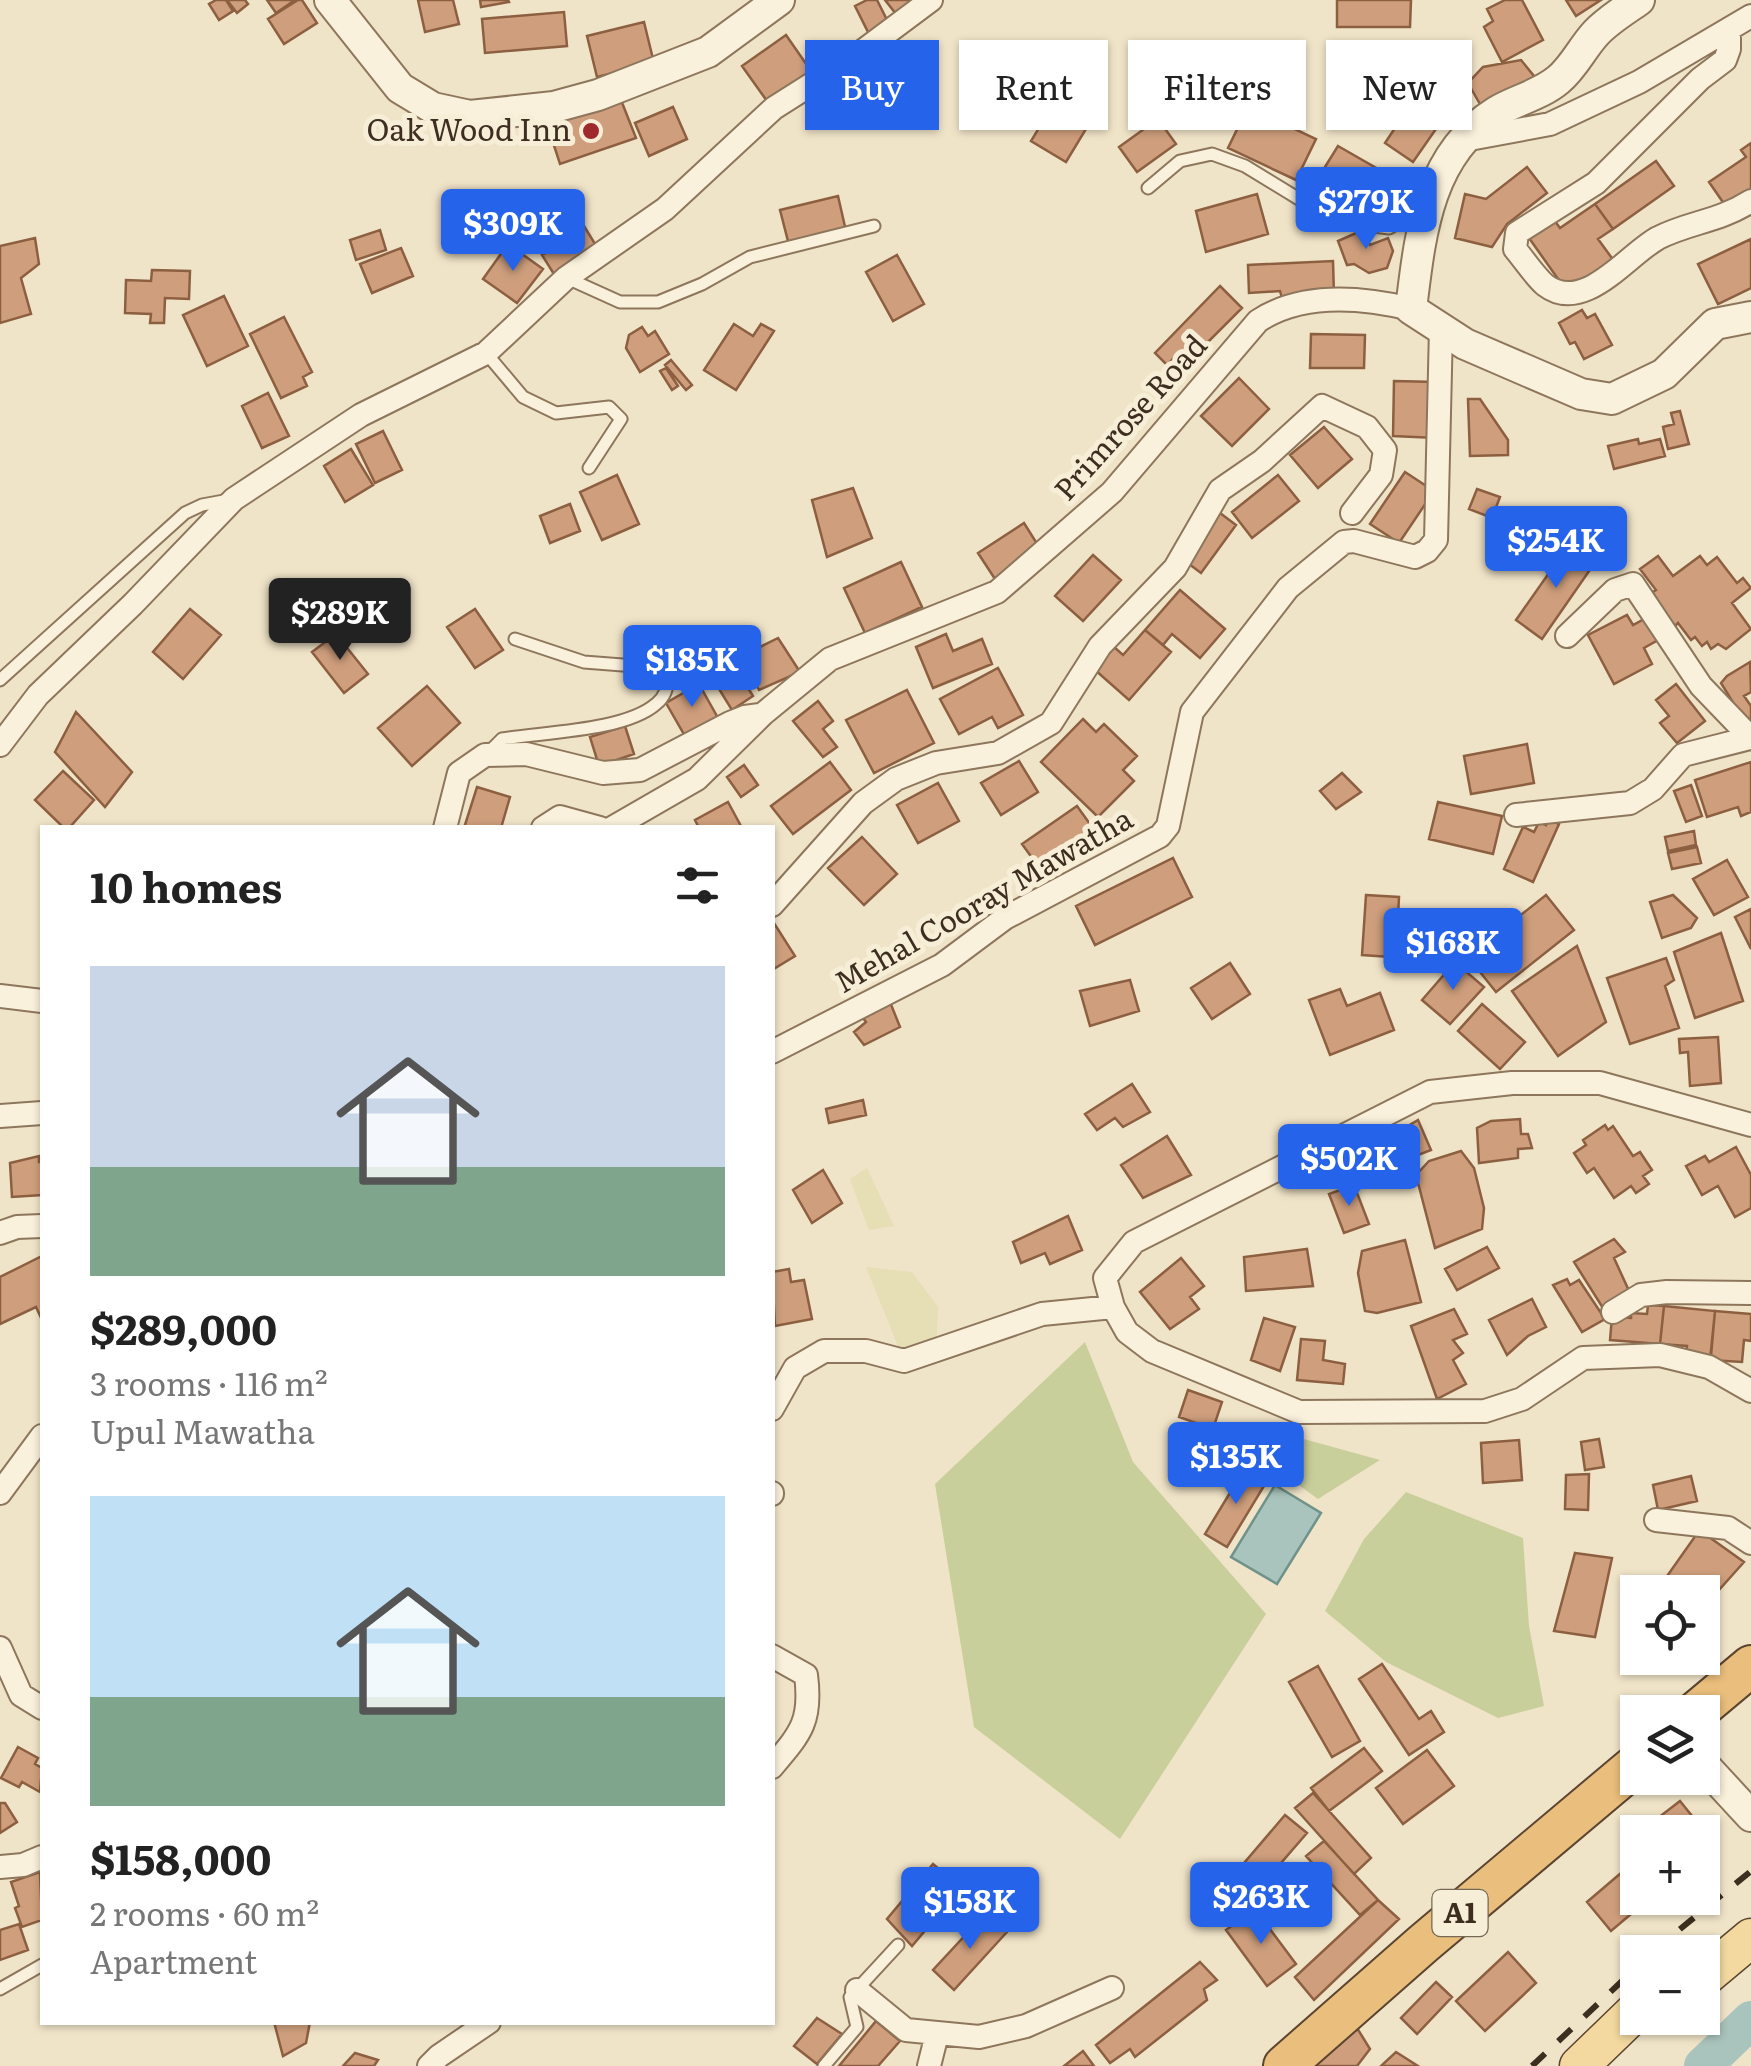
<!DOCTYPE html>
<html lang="en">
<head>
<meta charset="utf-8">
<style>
  :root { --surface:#fff; --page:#f2f2f2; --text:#222; --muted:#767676; --accent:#2563eb }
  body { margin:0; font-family:Literata,serif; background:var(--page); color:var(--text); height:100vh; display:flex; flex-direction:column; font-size:38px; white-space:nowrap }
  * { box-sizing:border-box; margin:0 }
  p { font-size:32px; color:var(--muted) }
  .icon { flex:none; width:55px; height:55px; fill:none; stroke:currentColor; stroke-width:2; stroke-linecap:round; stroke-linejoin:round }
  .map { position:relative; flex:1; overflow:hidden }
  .side { position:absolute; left:40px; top:825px; width:735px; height:1200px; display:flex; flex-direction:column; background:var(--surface); border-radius:0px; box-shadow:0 2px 8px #0004 }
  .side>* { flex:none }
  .top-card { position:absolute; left:805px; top:40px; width:795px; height:90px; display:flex; gap:20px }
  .fabs { position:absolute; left:1620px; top:1575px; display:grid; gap:20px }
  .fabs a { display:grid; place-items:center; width:100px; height:100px; border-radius:0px; background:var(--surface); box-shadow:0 2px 8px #0004; font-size:50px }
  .price { position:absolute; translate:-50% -85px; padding:0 22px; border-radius:10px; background:var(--accent); color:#fff; font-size:32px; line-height:65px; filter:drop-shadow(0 2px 5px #0008) }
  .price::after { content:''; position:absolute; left:50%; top:60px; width:30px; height:22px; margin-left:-15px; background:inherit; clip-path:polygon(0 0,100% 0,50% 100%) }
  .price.current { background:#222; color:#fff }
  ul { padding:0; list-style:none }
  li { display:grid; align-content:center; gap:20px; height:530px; padding:0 50px }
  li span { display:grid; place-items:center; height:310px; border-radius:0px; color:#555 }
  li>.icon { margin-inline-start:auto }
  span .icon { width:180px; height:180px; fill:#fffc; stroke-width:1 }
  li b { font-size:42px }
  h2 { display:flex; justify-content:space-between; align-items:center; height:120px; padding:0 50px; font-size:42px }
  .pill { padding:0 35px; border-radius:0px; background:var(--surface); box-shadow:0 2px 8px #0004; font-size:35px; line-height:90px }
  .pill.current { background:var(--accent); color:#fff }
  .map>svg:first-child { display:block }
  .farmland { fill:#e6deb5 }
  .green { fill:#c9cf9b }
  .water { fill:#a9c4bc; stroke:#6f938a; stroke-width:2.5 }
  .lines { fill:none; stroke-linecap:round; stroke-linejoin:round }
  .river { stroke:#a9c4bc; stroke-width:38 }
  .building { fill:#cf9f7d; stroke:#8d5f41; stroke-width:2.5 }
  .service-casing { stroke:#8d765c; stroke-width:15 }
  .minor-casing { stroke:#8d765c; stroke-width:26 }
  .tertiary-casing { stroke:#8d765c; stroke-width:34 }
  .primary-casing { stroke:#5b4430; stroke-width:41 }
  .trunk-casing { stroke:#5b4430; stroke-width:44 }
  .service { stroke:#faf1dc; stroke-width:11 }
  .minor { stroke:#faf1dc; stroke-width:22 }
  .tertiary { stroke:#faf1dc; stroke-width:30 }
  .primary { stroke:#f3d9a0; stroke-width:38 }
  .trunk { stroke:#eabe7c; stroke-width:40 }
  .rail { stroke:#3d2e20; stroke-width:6; stroke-dasharray:18 18; stroke-linecap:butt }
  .poi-dot { fill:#9e2a2b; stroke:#f7eed8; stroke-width:4 }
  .labels { text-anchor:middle; stroke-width:10; stroke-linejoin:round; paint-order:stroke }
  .shield { fill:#f7eed8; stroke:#756857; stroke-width:2.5 }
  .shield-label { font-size:28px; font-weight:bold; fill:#3d2e20 }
  .poi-label { font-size:30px; fill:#3d2e20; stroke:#f7eed8; text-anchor:end }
  .street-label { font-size:30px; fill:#3d2e20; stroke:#f7eed8 }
</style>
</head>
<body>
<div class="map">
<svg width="1751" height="2066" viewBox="0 0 1751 2066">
  <rect width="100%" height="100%" fill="#f0e4c8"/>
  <path class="farmland" d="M867,1168L894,1226L869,1230L850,1179Z
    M866,1267L912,1272L938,1307L937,1337L904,1361Z"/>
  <path class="green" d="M1085,1342L1133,1462L1266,1614L1120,1839L974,1727L935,1484Z
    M1293,1436L1380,1460L1318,1499L1289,1478Z
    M1406,1492L1523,1538L1529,1626L1544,1706L1498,1718L1386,1662L1325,1611L1364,1539Z"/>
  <path class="water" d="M1275,1485L1321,1513L1277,1584L1231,1557Z"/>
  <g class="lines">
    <path class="river" d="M1703,2066L1751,2020"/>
  </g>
  <path class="building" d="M216,0H226L233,11L219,20L209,4Z
    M227,0H245L248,4L237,13Z
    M267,0H295L276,13Z
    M298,0H302L317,23L284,44L268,19Z
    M418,0H453L459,24L425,32Z
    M480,0H508L509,2L481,7Z
    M867,0H877L890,26L870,36L855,6Z
    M885,0H918L900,19Z
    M1337,0H1411L1410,27H1337Z
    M1505,0H1522L1543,40L1502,62L1484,27L1493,21L1487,9Z
    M1566,0H1601L1576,16Z
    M564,12L567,46L485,53L482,19Z
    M644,22L654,63L597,77L587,36Z
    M786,35L811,71L767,101L742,66Z
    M1521,60L1543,87L1485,113L1468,83L1483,67Z
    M1391,94L1438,126L1413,162L1385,143L1397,125L1378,113Z
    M621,100L636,138L560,164L547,124Z
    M1054,103L1089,124L1066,162L1031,141Z
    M673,107L687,139L649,156L635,123Z
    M1248,107L1316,139L1296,180L1228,148Z
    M1158,119L1176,144L1137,172L1119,147Z
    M1751,143V197L1729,211L1709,182L1746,157L1741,150Z
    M1338,146L1378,169L1356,207L1315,183Z
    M1656,161L1674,186L1613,229L1595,204Z
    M1527,167L1547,193L1507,224L1492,247L1455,238L1465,194L1486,199Z
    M1257,194L1268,234L1206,252L1196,211Z
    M838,196L846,231L789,245L780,210Z
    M1595,204L1613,229L1598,239L1614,261L1568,293L1529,238L1554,220L1560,228Z
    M565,215L572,227L581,221L600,252L557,279L542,255L549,251L538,232Z
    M380,230L386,250L356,260L350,240Z
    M1363,230L1370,245L1388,238L1393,251L1387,268L1369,273L1354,264L1347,265L1338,241Z
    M35,238L39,264L21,278L31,314L0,323V246Z
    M1751,239V288L1718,304L1698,264Z
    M508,244L543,269L517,303L483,279Z
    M401,248L413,276L372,293L360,264Z
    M897,255L924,304L893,321L866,272Z
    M1333,261L1334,295L1282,298L1280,291L1249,293L1248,265Z
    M152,270L190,271L189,299L165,298L164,323H150L151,314L125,313L126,280L151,281Z
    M1220,286L1242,308L1188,362L1178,354L1167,365L1155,353Z
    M224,296L248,346L207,366L183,315Z
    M1582,310L1587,318L1595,314L1612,345L1584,359L1575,342L1570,344L1559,323Z
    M284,317L312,372L303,377L307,386L281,398L250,334Z
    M734,324L753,336L761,324L774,331L736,390L704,370Z
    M642,327L648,336L655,331L669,354L640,372L626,348L629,335Z
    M1311,334L1365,335L1364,368H1310Z
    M671,360L692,385L686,390L665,365Z
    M666,368L678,386L672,390L660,371Z
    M1239,378L1269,409L1232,446L1201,416Z
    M1394,381L1437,382L1436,438L1393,436Z
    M268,393L289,436L262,448L242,406Z
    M1468,399H1480L1508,440V455L1470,456Z
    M1680,411L1689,444L1668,449L1663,427L1674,424L1671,413Z
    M1324,427L1352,459L1318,488L1290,455Z
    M383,431L402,470L375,483L356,444Z
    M1638,439L1639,444L1660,439L1665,456L1614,469L1608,446Z
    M351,449L373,485L345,502L324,466Z
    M1405,472L1434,491L1399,543L1370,524Z
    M617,475L639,524L602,540L580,492Z
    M1278,475L1299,501L1252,538L1232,512Z
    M853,488L872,538L827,557L812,500Z
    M1477,489L1500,497L1492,518L1469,509Z
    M570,504L580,531L550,543L540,516Z
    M1216,510L1236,525L1201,573L1181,558Z
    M1024,523L1041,550L995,579L978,553Z
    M1570,543L1596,561L1542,639L1516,620Z
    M1093,555L1121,580L1083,621L1055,596Z
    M1658,556L1673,576L1700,556L1707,565L1717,557L1737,583L1743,578L1751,588L1732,603L1751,629L1726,649L1718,644L1711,649L1707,642L1702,646L1695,637L1691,640L1678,623L1674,627L1649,594L1656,590L1640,569Z
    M901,562L922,607L865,633L844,588Z
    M1180,590L1225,629L1200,658L1172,634L1163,645L1145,630Z
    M190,609L221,635L183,679L153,652Z
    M475,609L503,650L475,668L447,627Z
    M1627,615L1633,625L1648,617L1660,639L1644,648L1652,664L1614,684L1588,635Z
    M1145,630L1171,652L1129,700L1094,669L1113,646L1123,655Z
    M336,634L368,674L344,693L312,652Z
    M946,634L953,651L982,639L992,664L933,688L916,647Z
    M778,638L800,672L759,690L740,657Z
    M727,655L753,696L732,710L706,668Z
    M1750,662L1751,692L1744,696L1751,706V718L1745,722L1721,683L1727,676Z
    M998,668L1023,715L998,728L992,717L959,734L940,699Z
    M699,684L718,718L685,736L666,703Z
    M1676,684L1705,721L1677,743L1660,723L1669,716L1656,700Z
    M427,686L460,723L412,766L378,728Z
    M907,690L934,743L874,773L846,720Z
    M818,701L833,721L823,729L837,747L823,757L793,721Z
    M76,712L132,772L105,807L55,752Z
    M1083,719L1096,732L1104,724L1137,756L1123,770L1134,781L1098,817L1041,762Z
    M625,726L634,754L599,766L590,737Z
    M1527,744L1534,783L1471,794L1464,756Z
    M1019,761L1038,792L1001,815L981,783Z
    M830,762L851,790L793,834L771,806Z
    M1751,762V812L1741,816L1738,807L1707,817L1695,780Z
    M744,765L758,785L741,797L727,777Z
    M63,771L94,800L69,828H64L35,800Z
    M1342,773L1361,792L1336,809L1320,791Z
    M938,783L959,821L918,843L897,805Z
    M1691,785L1702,816L1686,822L1674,791Z
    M477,787L510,797L501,828H464Z
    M728,802L742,828H699L695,820Z
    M1438,802L1502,816L1493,854L1429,839Z
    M1077,806L1100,838L1046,877L1022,844Z
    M1548,819L1559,824L1533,882L1504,869L1523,827L1534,832L1539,822L1546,825Z
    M1694,831L1696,845L1668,851L1665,837Z
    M862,837L897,874L864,905L828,868Z
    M1697,847L1701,863L1672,869L1668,853Z
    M1173,858L1192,897L1095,945L1076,906Z
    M1727,860L1748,897L1714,915L1693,879Z
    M1366,895L1399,897L1397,937L1406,938L1405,958L1362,955Z
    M1546,895L1574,930L1496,992L1468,957Z
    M1673,895L1697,918L1691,928L1662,938L1650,902Z
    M1751,909V949L1735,917Z
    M772,920L795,956L772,970Z
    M1721,933L1743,1001L1695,1018L1674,952Z
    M1577,946L1606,1022L1558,1056L1512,991Z
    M1666,958L1674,980L1665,986L1679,1028L1630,1044L1607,978Z
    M1455,962L1484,987L1450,1024L1422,1000Z
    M1230,963L1250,994L1212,1019L1191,988Z
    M1130,980L1139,1011L1090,1026L1080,991Z
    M1340,989L1347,1006L1380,993L1394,1030L1330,1055L1309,1000Z
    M890,1002L900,1027L864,1045L854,1032L866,1022L860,1014Z
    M1482,1004L1525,1042L1500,1069L1458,1031Z
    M1718,1037L1721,1083L1690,1086L1688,1052L1680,1053L1679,1039Z
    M1132,1084L1150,1112L1123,1127L1115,1118L1097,1130L1085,1114Z
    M863,1100L866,1115L829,1123L826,1109Z
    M1520,1119L1521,1134H1528L1532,1148L1518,1149V1158L1479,1163L1477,1128L1491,1121Z
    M1418,1120L1431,1150L1408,1159L1396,1133Z
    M1605,1125L1608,1130L1613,1126L1633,1156L1640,1152L1652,1170L1643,1176L1649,1184L1636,1193L1631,1186L1614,1198L1594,1168L1587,1173L1574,1153L1586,1145L1583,1140Z
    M1167,1136L1191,1175L1143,1198L1121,1165Z
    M1736,1147L1751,1175V1208L1735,1217L1718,1186L1702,1195L1686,1166L1705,1156L1709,1162Z
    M1461,1151L1474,1168L1484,1208L1482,1229L1435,1248L1416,1175L1429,1161Z
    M39,1156V1162H42V1195L12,1197L10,1163Z
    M823,1170L842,1203L812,1223L793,1190Z
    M1354,1185L1369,1224L1344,1233L1329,1194Z
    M1068,1216L1082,1250L1050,1264L1045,1253L1021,1263L1013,1242Z
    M1614,1239L1625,1252L1614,1258L1630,1293L1603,1308L1574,1262Z
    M1405,1240L1421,1302L1377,1313L1365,1311L1358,1273L1362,1251Z
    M1487,1247L1499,1268L1457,1290L1445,1269Z
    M1307,1249L1313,1286L1246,1291L1244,1257Z
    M42,1256V1320L36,1307L0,1324V1277Z
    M1181,1258L1204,1286L1190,1297L1199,1309L1170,1329L1140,1292Z
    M789,1269L791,1282L804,1280L812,1319L775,1326L772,1272Z
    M1567,1279L1570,1285L1579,1280L1605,1319L1582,1332L1553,1285Z
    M1532,1299L1546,1327L1528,1336L1507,1355L1489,1320Z
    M1648,1305L1664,1306L1660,1344L1610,1340L1612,1317L1631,1318V1313L1647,1314Z
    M1664,1306L1715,1311L1711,1356L1686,1354L1687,1346L1660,1344Z
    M1454,1309L1467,1334L1453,1340L1463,1353L1453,1360L1466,1384L1437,1399L1411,1326Z
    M1715,1311L1751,1314V1341L1744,1340L1742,1362L1710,1360Z
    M1264,1318L1295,1327L1280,1371L1251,1360Z
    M1301,1339L1325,1341L1323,1360L1345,1364L1343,1384L1297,1380Z
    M1188,1390L1222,1402L1213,1429L1179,1417Z
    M1599,1439L1604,1467L1585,1470L1581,1442Z
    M1519,1440L1522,1480L1483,1483L1481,1443Z
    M1245,1468L1267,1481L1227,1547L1205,1534Z
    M1589,1474L1588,1510L1565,1509L1566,1475Z
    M1691,1476L1697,1501L1658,1510L1653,1485Z
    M1696,1535L1709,1537L1744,1562L1702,1609V1592H1681L1665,1579Z
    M1575,1553L1612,1558L1595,1637L1554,1631Z
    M1382,1664L1419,1719L1431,1711L1444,1732L1409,1755L1359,1679Z
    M1318,1666L1360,1741L1332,1757L1289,1682Z
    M18,1747L38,1758L35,1764L42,1768L40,1792L22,1782L19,1787L1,1778Z
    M1364,1748L1382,1771L1329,1811L1311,1788Z
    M1427,1750L1454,1786L1403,1824L1376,1788Z
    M1313,1793L1371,1858L1354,1874L1295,1808Z
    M1680,1801L1713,1842L1702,1851V1832H1655L1649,1825Z
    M0,1803H5L17,1822L0,1833Z
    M1285,1815L1307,1833L1236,1915L1215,1897Z
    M1324,1841L1378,1900L1360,1915L1306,1856Z
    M933,1864L961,1888L912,1946L887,1919Z
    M1628,1867L1638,1878V1898H1650L1611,1931L1587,1902Z
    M40,1872L42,1920L22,1927L15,1908L19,1906L11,1882Z
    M1378,1900L1399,1919L1314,2000L1295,1977Z
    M1255,1909L1296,1964L1267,1986L1226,1930Z
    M985,1914L1007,1932L954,1990L933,1970Z
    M19,1924L28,1950L0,1960V1930Z
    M1508,1952L1536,1983L1485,2031L1456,2001Z
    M1200,1962L1217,1980L1204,1989L1207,2000L1135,2057L1130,2049L1110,2063L1096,2045Z
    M1436,1982L1452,1997L1417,2034L1401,2018Z
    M817,2018L842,2034L817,2064L794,2046Z
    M876,2021L900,2041L878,2066H839Z
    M274,2022H310L306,2043L283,2056Z
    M1357,2028L1370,2049L1357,2066H1310Z
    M1083,2051L1094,2066H1064Z
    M1396,2052L1418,2066H1381Z
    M355,2053L378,2060L374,2066H343Z"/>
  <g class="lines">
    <g class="service-casing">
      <path id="service" d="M1148,188L1180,161L1212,154L1245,166L1335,221L1389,228L1409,216L1418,199
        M567,278L620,302H658L702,284L750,257L874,226
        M486,353L523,397L556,413L609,407L621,419L589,468
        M0,680L185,513L202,505L229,500
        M489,752L502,739C544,732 625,731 656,704C666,696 667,687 669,676L661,668L584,662L515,639
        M0,1989L42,1965
        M824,2066L857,2027L850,1997L898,1945"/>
    </g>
    <g class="minor-casing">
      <path id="minor" d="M1729,30V49L1725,60L1700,79L1596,183L1517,233L1515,249C1525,261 1534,275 1545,285C1584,315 1627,255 1658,238C1689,222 1718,222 1751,201
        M1464,140L1550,124L1639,82L1751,16
        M1567,636L1615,590L1633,584L1701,686L1751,738
        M0,745L38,695L133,604L234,499L361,415L486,353L566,278L665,209L774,108L856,56L931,0
        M1516,815L1630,803L1653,789L1683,755L1750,738
        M445,828L459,773L485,755L526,754L603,773L640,770L730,723L745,717L760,715
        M543,828L560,817L600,828
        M612,828L697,779L763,714L830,659L997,592L1112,492L1258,321C1302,292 1361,297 1411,309
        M772,905L863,803L896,779L936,763L998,753L1051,723L1100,646L1175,568L1220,490L1262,461L1322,406L1367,427L1385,450L1381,475L1352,513
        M0,996L42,1001
        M772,1052L942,965L1005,918L1160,836L1168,826L1192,712L1288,588L1344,542L1354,541L1415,557L1427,551L1436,540L1441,328
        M0,1116L42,1113
        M1751,1125L1600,1083H1512L1430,1092L1134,1242L1105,1278L1113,1307L1127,1332L1152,1351L1299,1412L1485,1411L1522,1399L1583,1358L1660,1355L1709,1367L1751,1391
        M0,1233L17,1227L42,1226
        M1613,1312L1641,1295L1667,1292L1751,1293
        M772,1409L795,1368L824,1351H866L904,1361L1042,1314L1113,1307
        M0,1493L42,1436
        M772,1493V1494
        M1656,1520L1728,1528L1751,1543
        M0,1648L21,1695L42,1708
        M772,1656L806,1675C812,1721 801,1733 772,1767
        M0,1867L23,1865L42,1857
        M857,1990L906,2030L979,2037L1026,2026L1112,1988
        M429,2066L439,2056L489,2022
        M929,2066L937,2034"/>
    </g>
    <g class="tertiary-casing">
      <path id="tertiary" d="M330,0L400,88L433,108L470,116L554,107L598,95L708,52L779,0
        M1639,0C1625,10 1608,20 1596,33C1582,48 1574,67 1558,80C1540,95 1516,100 1496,112C1427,155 1420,236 1411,309L1465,344L1581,394L1612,399L1664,374L1715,324L1751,317
        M1702,1763L1751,1816"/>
    </g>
    <g class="primary-casing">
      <path id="primary" d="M1702,1979L1751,1938
        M1579,2066L1638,2009"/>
    </g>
    <g class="trunk-casing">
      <path id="trunk" d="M1696,1712L1751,1666
        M1284,2066L1424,1943L1638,1763"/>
    </g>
    <use href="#service" class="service"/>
    <use href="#minor" class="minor"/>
    <use href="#tertiary" class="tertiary"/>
    <use href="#primary" class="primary"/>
    <use href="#trunk" class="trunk"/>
    <path class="rail" d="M1652,1952L1751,1871
      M1532,2066L1638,1966"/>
  </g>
  <circle class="poi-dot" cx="591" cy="131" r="10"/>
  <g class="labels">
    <rect class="shield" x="1432.5" y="1890" width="55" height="46" rx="8"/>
    <g class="shield-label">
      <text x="1460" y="1923">A1</text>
    </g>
    <g class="poi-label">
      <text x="571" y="141">Oak Wood Inn</text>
    </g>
    <g class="street-label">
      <text transform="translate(1131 418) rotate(-48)" y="10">Primrose Road</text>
      <text transform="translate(984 901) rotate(-30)" y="10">Mehal Cooray Mawatha</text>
    </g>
  </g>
</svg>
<div class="fabs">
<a><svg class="icon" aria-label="locate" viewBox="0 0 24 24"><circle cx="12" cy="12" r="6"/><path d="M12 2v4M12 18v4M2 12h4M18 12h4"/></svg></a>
<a><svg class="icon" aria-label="layers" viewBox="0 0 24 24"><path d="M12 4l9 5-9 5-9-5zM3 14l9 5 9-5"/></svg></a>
<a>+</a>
<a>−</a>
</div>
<b class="price" style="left:1366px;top:252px">$279K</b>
<b class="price" style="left:513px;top:274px">$309K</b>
<b class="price" style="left:1556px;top:591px">$254K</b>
<b class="price current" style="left:340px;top:663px">$289K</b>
<b class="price" style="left:692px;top:710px">$185K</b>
<b class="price" style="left:1453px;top:993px">$168K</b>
<b class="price" style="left:1349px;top:1209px">$502K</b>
<b class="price" style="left:1236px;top:1507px">$135K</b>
<b class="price" style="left:1261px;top:1947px">$263K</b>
<b class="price" style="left:970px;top:1952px">$158K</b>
<div class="top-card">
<a class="pill current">Buy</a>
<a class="pill">Rent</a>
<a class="pill">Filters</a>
<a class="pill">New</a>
</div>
<section class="side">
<h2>10 homes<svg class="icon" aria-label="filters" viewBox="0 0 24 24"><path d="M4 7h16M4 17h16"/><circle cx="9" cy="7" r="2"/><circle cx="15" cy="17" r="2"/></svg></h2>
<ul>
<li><span style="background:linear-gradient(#c9d6e8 65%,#7fa58c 0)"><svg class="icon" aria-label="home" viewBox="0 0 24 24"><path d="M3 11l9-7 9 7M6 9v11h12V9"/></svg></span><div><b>$289,000</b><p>3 rooms · 116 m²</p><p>Upul Mawatha</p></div></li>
<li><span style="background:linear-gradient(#bfe0f5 65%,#7fa58c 0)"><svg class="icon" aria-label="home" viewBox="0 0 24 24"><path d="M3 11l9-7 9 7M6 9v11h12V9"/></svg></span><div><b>$158,000</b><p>2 rooms · 60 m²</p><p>Apartment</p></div></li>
</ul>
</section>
</div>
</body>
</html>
